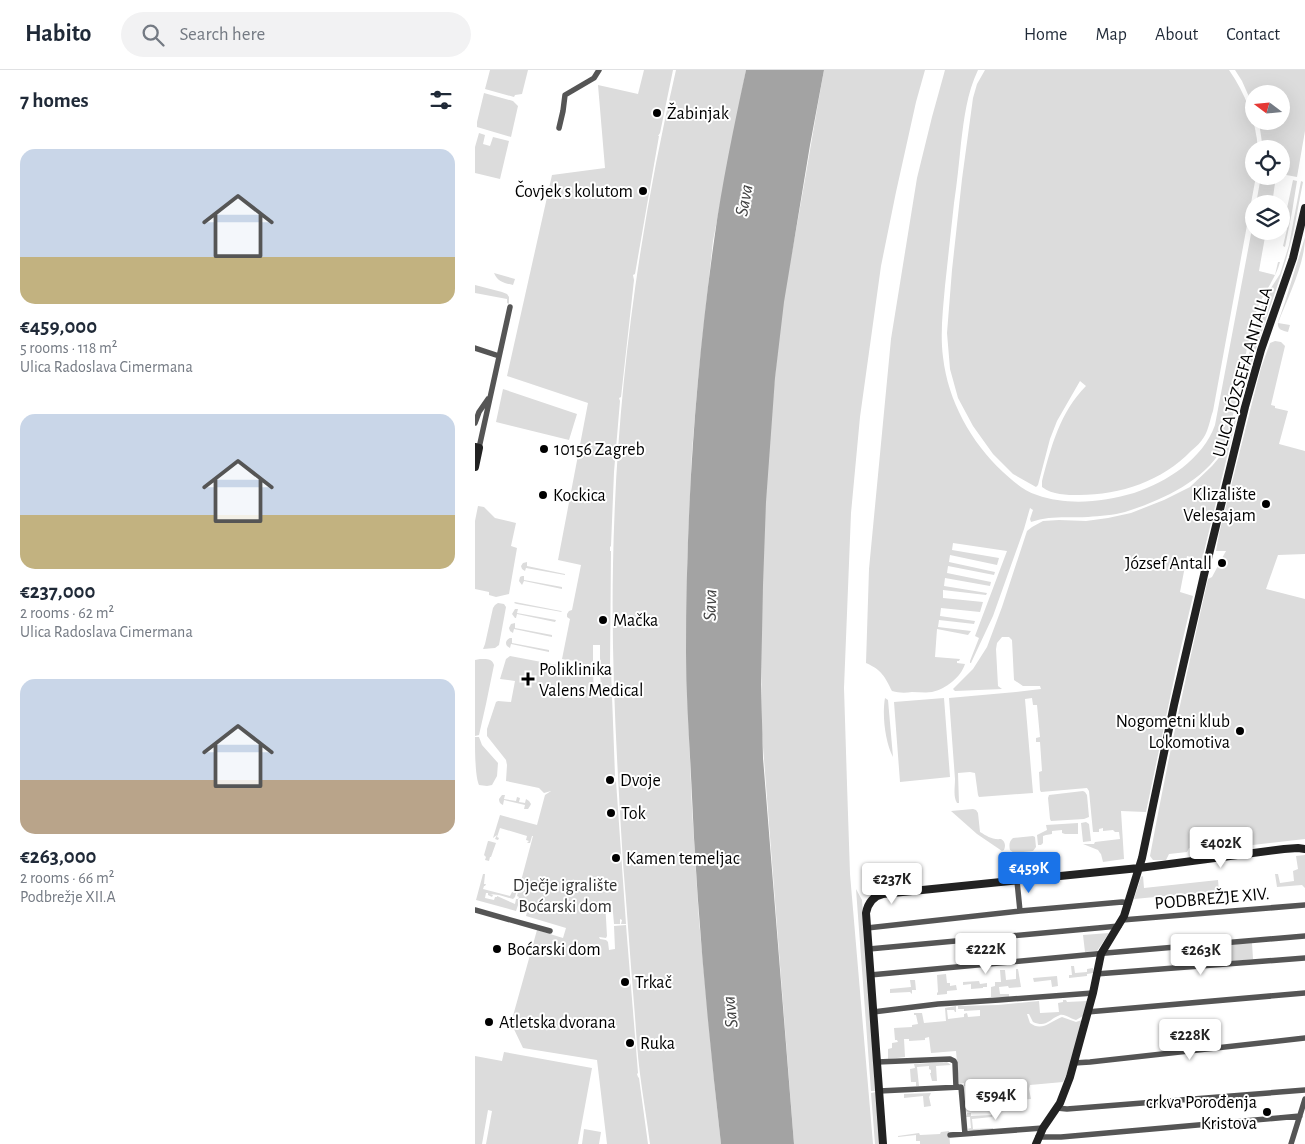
<!DOCTYPE html>
<html lang="en">
<head>
<meta charset="utf-8">
<style>
  :root { --surface:#fff; --page:#f2f2f3; --text:#1f2937; --muted:#747a83; --line:#e0e1e3; --accent:#1a73e8 }
  body { margin:0; font-family:"Alegreya Sans",sans-serif; background:var(--page); color:var(--text); height:100vh; display:flex; flex-direction:column; font-size:19px; white-space:nowrap }
  * { box-sizing:border-box; margin:0 }
  p { font-size:16px; color:var(--muted) }
  .icon { flex:none; width:28px; height:28px; fill:none; stroke:currentColor; stroke-width:2; stroke-linecap:round; stroke-linejoin:round }
  .map { position:relative; flex:1; overflow:hidden }
  .sheet { display:flex; flex-direction:column; background:var(--surface); width:475px }
  .sheet>* { flex:none }
  .needle { width:32px; rotate:286deg }
  .controls { position:absolute; left:770px; top:15px; display:grid; gap:10px }
  .controls a { display:grid; place-items:center; width:45px; height:45px; border-radius:50%; background:var(--surface); box-shadow:0 5px 20px #0002; font-size:25px }
  .price { position:absolute; translate:-50% -42px; padding:0 11px; border-radius:5px; background:#fff; color:#222; font-size:16px; line-height:32px; filter:drop-shadow(0 1px 2px #0008) }
  .price::after { content:''; position:absolute; left:50%; top:30px; width:15px; height:11px; margin-left:-8px; background:inherit; clip-path:polygon(0 0,100% 0,50% 100%) }
  .price.active { background:var(--accent); color:#fff }
  ul { padding:0; list-style:none }
  li { display:grid; align-content:center; gap:10px; height:265px; padding:0 20px }
  li span { display:grid; place-items:center; height:155px; border-radius:15px; color:#555 }
  li>.icon { margin-inline-start:auto }
  span .icon { width:90px; height:90px; fill:#fffc; stroke-width:1 }
  li b { font-size:21px }
  h2 { display:flex; justify-content:space-between; align-items:center; height:60px; padding:0 20px; font-size:21px }
  header { display:flex; align-items:center; gap:30px; box-sizing:border-box; height:70px; padding:0 25px; background:var(--surface); border-bottom:1px solid var(--line) }
  header strong { font-size:24px }
  nav { display:flex; gap:28px; margin-inline-start:auto; font-size:18px }
  .search { width:350px; height:45px; background:var(--page); display:flex; align-items:center; gap:12px; box-sizing:border-box; padding:0 18px; border-radius:28px; color:var(--muted); font-size:19px }
  main { display:flex; flex:1; min-height:0 }
  .map>svg:first-child { display:block }
  .green { fill:#dcdcdc }
  .water { fill:#a3a3a3 }
  .lines { fill:none; stroke-linecap:round; stroke-linejoin:round }
  .street { stroke:#555; stroke-width:5.5 }
  .secondary { stroke:#222; stroke-width:8 }
  .poi-dot { fill:#000; stroke:#fff; stroke-width:2 }
  .labels { text-anchor:middle; stroke-width:4; stroke-linejoin:round; paint-order:stroke }
  .poi-label { font-size:18px; fill:#000; stroke:#fff; text-anchor:start }
  .street-label { font-size:18px; fill:#000; stroke:#fff }
  .park-label { font-size:18px; fill:#333; stroke:#fff }
  .water-label { font-size:19px; font-style:italic; fill:#444; stroke:#fff }
</style>
</head>
<body>
<header>
<strong>Habito</strong>
<div class="search"><svg class="icon" aria-label="search" viewBox="0 0 24 24"><circle cx="10" cy="10" r="6"/><path d="M15 15l6 6"/></svg>Search here</div>
<nav><a>Home</a><a>Map</a><a>About</a><a>Contact</a></nav>
</header>
<main>
<section class="sheet">
<h2>7 homes<svg class="icon" aria-label="filters" viewBox="0 0 24 24"><path d="M4 7h16M4 17h16"/><circle cx="9" cy="7" r="2"/><circle cx="15" cy="17" r="2"/></svg></h2>
<ul>
<li><span style="background:linear-gradient(#c9d6e8 70%,#c2b280 0)"><svg class="icon" aria-label="home" viewBox="0 0 24 24"><path d="M3 11l9-7 9 7M6 9v11h12V9"/></svg></span><div><b>€459,000</b><p>5 rooms · 118 m²</p><p>Ulica Radoslava Cimermana</p></div></li>
<li><span style="background:linear-gradient(#c9d6e8 65%,#c2b280 0)"><svg class="icon" aria-label="home" viewBox="0 0 24 24"><path d="M3 11l9-7 9 7M6 9v11h12V9"/></svg></span><div><b>€237,000</b><p>2 rooms · 62 m²</p><p>Ulica Radoslava Cimermana</p></div></li>
<li><span style="background:linear-gradient(#c9d6e8 65%,#b9a48a 0)"><svg class="icon" aria-label="home" viewBox="0 0 24 24"><path d="M3 11l9-7 9 7M6 9v11h12V9"/></svg></span><div><b>€263,000</b><p>2 rooms · 66 m²</p><p>Podbrežje XII.A</p></div></li>
</ul>
</section>
<div class="map">
<svg width="830" height="1074" viewBox="0 0 830 1074">
  <rect width="100%" height="100%" fill="#fff"/>
  <path class="green" d="M15,0H53L47,24L40,25L39,27L10,19Z
    M169,0H198L185,63L183,66H184L160,204L158,205L159,210L146,327L144,328L145,331L139,402L136,476L135,477V481H136L135,598H125V575H118V596H116V599L98,596L99,591L87,589L95,549L92,547V544L94,541L97,540L106,495L83,490L113,333L32,306L77,105L130,98L123,15L163,24Z
    M201,0H271L238,171L223,310L217,381L212,495V616L217,738L224,850L240,1019L246,1074H175C172,1051 168,1027 165,1004C162,981 161,957 159,934C155,887 152,840 148,793C142,694 136,594 138,495C141,328 163,162 201,0Z
    M349,0H450L441,32L421,122L406,196L385,347L376,443L369,618L372,714L375,804L398,1074H319L287,664C284,521 290,376 308,234C312,206 318,177 323,149C332,99 340,49 349,0Z
    M470,0H503C492,23 489,48 486,73C484,93 482,113 479,133C476,161 473,188 470,216C468,239 465,264 468,287C473,331 496,372 528,402C538,411 549,421 562,425C593,436 628,432 659,423C692,412 728,389 740,355L779,148V161H791L784,201L800,205L803,192H805C800,211 786,225 781,243C772,273 767,305 760,336C757,350 754,366 747,379C728,412 685,431 650,442C639,445 625,446 613,447C594,448 575,445 556,452L555,449L558,440L555,438L549,459L518,546L496,593H495V591L504,568L500,566L532,481L478,473L477,480L524,488L522,495L475,485L474,492L520,502L519,505L473,496L472,503L516,512L515,516L470,508L469,516L512,523L511,525L468,520V528L508,532L505,542L466,538L465,546L500,551L499,554L464,550L463,557L496,561L493,565L462,559L460,587L485,589L484,591H482V593L490,594C486,607 471,619 457,622C451,623 444,622 437,622C430,623 424,623 417,621C410,607 407,600 391,593L394,499L416,269L442,108L457,47Z
    M510,0H754C770,23 781,50 783,79H779V106H781L738,341C735,349 734,359 729,367C726,372 721,377 716,381C687,411 646,425 604,425C591,425 578,425 567,417V411C576,377 585,342 611,316L605,311L582,351L575,369L563,415L561,417L538,404L518,384L498,356L483,328L475,299L472,263L477,200L487,109L498,28L502,14Z
    M760,0H830V61L822,107L806,104V79H788L785,59L783,51H806V24H779V38L767,11Z
    M9,23L38,31L43,36L36,67L2,57V52Z
    M4,63L10,65L8,74L15,76L18,67L34,71L25,109L0,103V77Z
    M786,106H801L797,134H781Z
    M818,110L822,111L817,142L810,177L808,176L812,159L808,157Z
    M826,111L828,112L818,164L811,190L781,279L767,325L727,490L712,486L705,522L718,526L703,590L671,742L646,741L649,789L628,792L626,784L625,783L623,780L608,774H619L620,772L645,769L644,762H640L638,760L628,761V758L624,759V762H618L614,721L612,718L566,722L565,720L564,702L567,701L565,672H561V668L565,667L562,635H558L557,628L550,629L558,723L504,727L503,725L500,703L495,702L483,703L484,733H482C478,727 480,717 480,709L474,628L541,622L566,619L565,616H548L539,610L537,570L534,567H527L522,573L521,579L523,616L527,619L480,621L478,619L498,599L512,577L527,537L552,461L557,457L568,451L584,450L611,451L633,448L656,443L689,430L715,417L737,396L748,383L753,373L759,353L783,243L794,221L805,204L814,175Z
    M830,167C830,194 813,227 803,253L815,255L813,262C807,260 802,260 803,252L810,232Z
    M19,203L40,209L38,215C29,213 23,212 19,203Z
    M0,215L27,222L32,224L34,227V234L32,233V229L0,223Z
    M800,271L806,272L810,276L796,335L800,336V338L813,341L804,374L830,381V484L803,485L791,519L830,529V769L735,780L732,776L724,777V776H722L721,778H714L712,782L694,784L691,790H678L675,786C692,693 712,601 733,509L737,507L744,494L748,495L749,494L746,490L751,481H741L744,464L778,329L786,298L795,273Z
    M28,319L102,344L94,370L21,352Z
    M3,436L9,437L20,448L41,453L36,476L42,478L34,524L21,527L14,525V522L0,519V451Z
    M52,492V496L90,504V505L51,498L50,501L47,499L46,496L48,493Z
    M47,506H49V510L87,517V519L49,511L47,515L44,511L45,507Z
    M40,532L86,541L87,542L42,534L39,533Z
    M23,533L29,534L31,537L24,575L20,578L8,579L10,574L18,538L20,535Z
    M40,539H43L42,543L81,550L80,552L42,544L41,548H40L37,544Z
    M40,553V558L77,565V567L39,559L38,563L35,561L34,558L36,554Z
    M35,568H37V573L74,580V582L36,574L35,578L32,576C30,573 31,570 35,568Z
    M35,586L98,598L118,600L119,623L126,622L125,599H136L140,706L139,707V711H141L151,854H146L147,850L145,849V854H139L137,831H130L132,866L131,868L124,867L125,869L131,870L133,872L134,880L140,879L139,856L151,855L163,1003L162,1004L163,1007L164,1008L173,1074H132L122,990L48,978L36,953L62,860L88,868L91,858L51,846L54,834L44,832L41,841L1,830L8,804H10L9,814H11L10,816H9L8,819L35,826L37,822H39L38,819L42,820L40,827L38,829L24,825L15,824L18,825L17,827L13,825V823H11L10,828L19,830L20,827H22V826L40,834L41,829H43L44,827L42,826L58,766H57L55,773H52L54,771L51,770L52,766L25,758L22,767L24,768L23,770L20,769L22,765L18,768L25,745L62,755L70,725L76,721L69,723L64,718L31,711L32,695L31,690L12,666V659L21,632L23,631L36,632L40,611L25,609L31,589Z
    M5,589C11,589 17,588 19,595L11,634L4,665L0,666V590Z
    M410,628L413,630L418,687C410,672 407,645 410,628Z
    M469,628L475,707L425,712L419,632Z
    M0,667H4L7,675L23,693L22,706L17,715L12,716L4,715C0,706 0,680 0,667Z
    M608,721L610,722L612,725L614,747L609,749L576,751L575,749L573,728L574,725Z
    M27,725H30L29,729L41,731L42,727L45,728L44,732L50,733L51,729L54,731L56,734L55,736L53,739H49L50,735L29,730L28,735C25,734 24,732 24,729Z
    M498,739L501,740L503,743L505,762C512,766 517,770 526,769C530,771 531,776 529,780L527,781L502,764L476,741Z
    M611,752L614,754L616,771L608,772L606,753Z
    M603,753V764H590L587,763V760L577,761V764L571,765L568,766V773L566,775H563L562,765L572,760L571,755Z
    M558,766L560,767L561,777L558,781L539,783L535,780C534,776 534,771 538,768Z
    M13,771H14L21,773L16,787H15L14,791L10,790L11,787L9,785Z
    M830,785V818L827,815L802,817L800,804H803L805,813L819,811L818,801L823,799L821,786Z
    M668,806L669,818L743,810L744,821L659,829L666,807Z
    M381,819L387,830L395,935L400,1021H396Z
    M634,863L622,881L610,882L608,865Z
    M777,873L778,889L739,893L738,876Z
    M596,896H599L600,903L612,902V899L618,898V903L612,904V906L594,908V905H597Z
    M541,899H543L546,917L534,918L533,916L524,917L525,924H534V927H516V917L520,916V912H526L525,900H530L531,910L541,909Z
    M471,904L472,913H475V916L481,915L482,920L472,921V924L462,925V923L463,922L462,905Z
    M582,906L583,916L577,917L576,910L559,912L558,908Z
    M435,910H440L441,920H437V924L435,922L415,923V919L436,917Z
    M504,911L505,914L512,913V917H508V918L496,919V914L488,915V912Z
    M588,930H591L592,932L612,931L608,946L601,950C596,949 590,944 585,945C574,949 572,958 558,952L554,944H552L555,953C567,962 576,951 587,947L601,952L607,950L594,999L588,1012L555,1015L554,1019L556,1029L539,1030V1028L544,1027L543,1015H549V1012L489,1016V1013L484,1014L481,981L456,983L454,967L450,968V970L434,971V969H429L430,987L413,989V979L417,978V973L423,972L422,970H420L419,958L437,957V955L443,954L441,945H439V943H447L449,953L471,951L470,938L481,936V942H480L479,940H472L473,949L489,947V944L492,943L493,947L505,946V940L489,941V939H483V936L523,935L564,931L565,943L584,942L583,933L588,932Z
    M29,982L117,998L103,1074H11L17,1041L13,1040L7,1074H0V986L27,991Z
    M472,992L476,995L461,996L462,1011H457L455,1003H456V1000L454,999V996L442,997L444,1016H441V1012H436L435,999L440,998L439,994Z
    M530,1017L531,1028H537V1030L517,1032L518,1025L516,1018Z
    M401,1022L405,1074H400L396,1023Z
    M456,1023L454,1027L456,1036L449,1037L448,1026L429,1028V1024Z
    M492,1043H496V1046L517,1045V1047L497,1049L498,1059L518,1058V1059C510,1060 498,1063 492,1059L496,1058L495,1047H491Z
    M109,1059L126,1062L124,1074H107Z
    M474,1061L475,1074H445V1071H441V1065L423,1067V1066L444,1063L445,1065L465,1064L466,1062Z"/>
  <path class="water" d="M271,0H349L335,75L309,232L300,308L291,432L288,515L286,614L288,688L319,1074H246C232,952 221,829 216,706C214,665 211,623 211,582C211,444 220,307 239,171C247,113 259,56 271,0Z"/>
  <g class="lines">
    <path class="street" d="M84,58L88,41L90,25L119,8L124,0
      M0,278L24,286
      M0,353L4,342L13,329
      M4,378L35,237
      M542,811L545,841
      M0,840L75,861
      M647,850L830,835
      M392,858L545,841L647,832L654,833
      M394,879L644,856
      M621,904L830,888
      M395,905L631,883L830,866
      M398,942L463,934L524,930L618,923
      M612,942L830,923
      M402,992L475,989L479,991L480,993L481,1017
      M599,993L615,992L830,968
      M404,1021L486,1017L490,1064
      M582,1038L592,1039L830,1020
      M475,1065L568,1058
      M563,1067H586L825,1046
      M816,1074L830,1029"/>
    <path class="secondary" d="M0,377L4,378L0,397
      M408,1074L391,843C393,833 398,826 408,824L664,798L809,779L823,778L830,779
      M561,1074L568,1058L585,1033L595,1007L618,923L626,884L649,846L667,788L699,635L729,505L770,337L786,280L818,188L830,138"/>
  </g>
  <g class="poi-dot">
    <circle cx="182" cy="43" r="5"/>
    <circle cx="168" cy="121" r="5"/>
    <circle cx="69" cy="379" r="5"/>
    <circle cx="68" cy="425" r="5"/>
    <circle cx="791" cy="434" r="5"/>
    <circle cx="747" cy="493" r="5"/>
    <circle cx="128" cy="550" r="5"/>
    <path d="M50.5 601.5h5v5h5v5h-5v5h-5v-5h-5v-5h5z"/>
    <circle cx="765" cy="661" r="5"/>
    <circle cx="135" cy="710" r="5"/>
    <circle cx="136" cy="743" r="5"/>
    <circle cx="141" cy="788" r="5"/>
    <circle cx="22" cy="879" r="5"/>
    <circle cx="150" cy="912" r="5"/>
    <circle cx="14" cy="952" r="5"/>
    <circle cx="155" cy="973" r="5"/>
    <circle cx="792" cy="1042" r="5"/>
  </g>
  <g class="labels">
    <g class="poi-label">
      <text x="192" y="49">Žabinjak</text>
      <text x="158" y="127" text-anchor="end">Čovjek s kolutom</text>
      <text x="79" y="385">10156 Zagreb</text>
      <text x="781" y="430" text-anchor="end">Klizalište<tspan x="781" dy="21">Velesajam</tspan></text>
      <text x="78" y="431">Kockica</text>
      <text x="737" y="499" text-anchor="end">József Antall</text>
      <text x="138" y="556">Mačka</text>
      <text x="64" y="605">Poliklinika<tspan x="64" dy="21">Valens Medical</tspan></text>
      <text x="755" y="657" text-anchor="end">Nogometni klub<tspan x="755" dy="21">Lokomotiva</tspan></text>
      <text x="145" y="716">Dvoje</text>
      <text x="146" y="749">Tok</text>
      <text x="151" y="794">Kamen temeljac</text>
      <text x="32" y="885">Boćarski dom</text>
      <text x="160" y="918">Trkač</text>
      <text x="24" y="958">Atletska dvorana</text>
      <text x="165" y="979">Ruka</text>
      <text x="782" y="1038" text-anchor="end">crkva Porođenja<tspan x="782" dy="21">Kristova</tspan></text>
    </g>
    <g class="street-label">
      <text transform="translate(767 302) rotate(-74)" y="6">ULICA JÓZSEFA ANTALLA</text>
      <text transform="translate(737 828) rotate(-5)" y="6">PODBREŽJE XIV.</text>
    </g>
    <g class="park-label">
      <text x="90" y="821">Dječje igralište<tspan x="90" dy="21">Boćarski dom</tspan></text>
    </g>
    <g class="water-label">
      <text transform="translate(268 130) rotate(-80)" y="7">Sava</text>
      <text transform="translate(234 535) rotate(-89)" y="7">Sava</text>
      <text transform="translate(254 942) rotate(-96)" y="7">Sava</text>
    </g>
  </g>
</svg>
<div class="controls">
<a><svg class="needle" viewBox="-14 -14 28 28"><path d="M0-13l5 13h-10z" fill="#e53935"/><path d="M0 13l5-13h-10z" fill="#747a83"/></svg></a>
<a><svg class="icon" aria-label="locate" viewBox="0 0 24 24"><circle cx="12" cy="12" r="6"/><path d="M12 2v4M12 18v4M2 12h4M18 12h4"/></svg></a>
<a><svg class="icon" aria-label="layers" viewBox="0 0 24 24"><path d="M12 4l9 5-9 5-9-5zM3 14l9 5 9-5"/></svg></a>
</div>
<b class="price" style="left:746px;top:799px">€402K</b>
<b class="price active" style="left:554px;top:824px">€459K</b>
<b class="price" style="left:417px;top:835px">€237K</b>
<b class="price" style="left:511px;top:905px">€222K</b>
<b class="price" style="left:726px;top:906px">€263K</b>
<b class="price" style="left:715px;top:991px">€228K</b>
<b class="price" style="left:521px;top:1051px">€594K</b>
</div>
</main>
</body>
</html>
